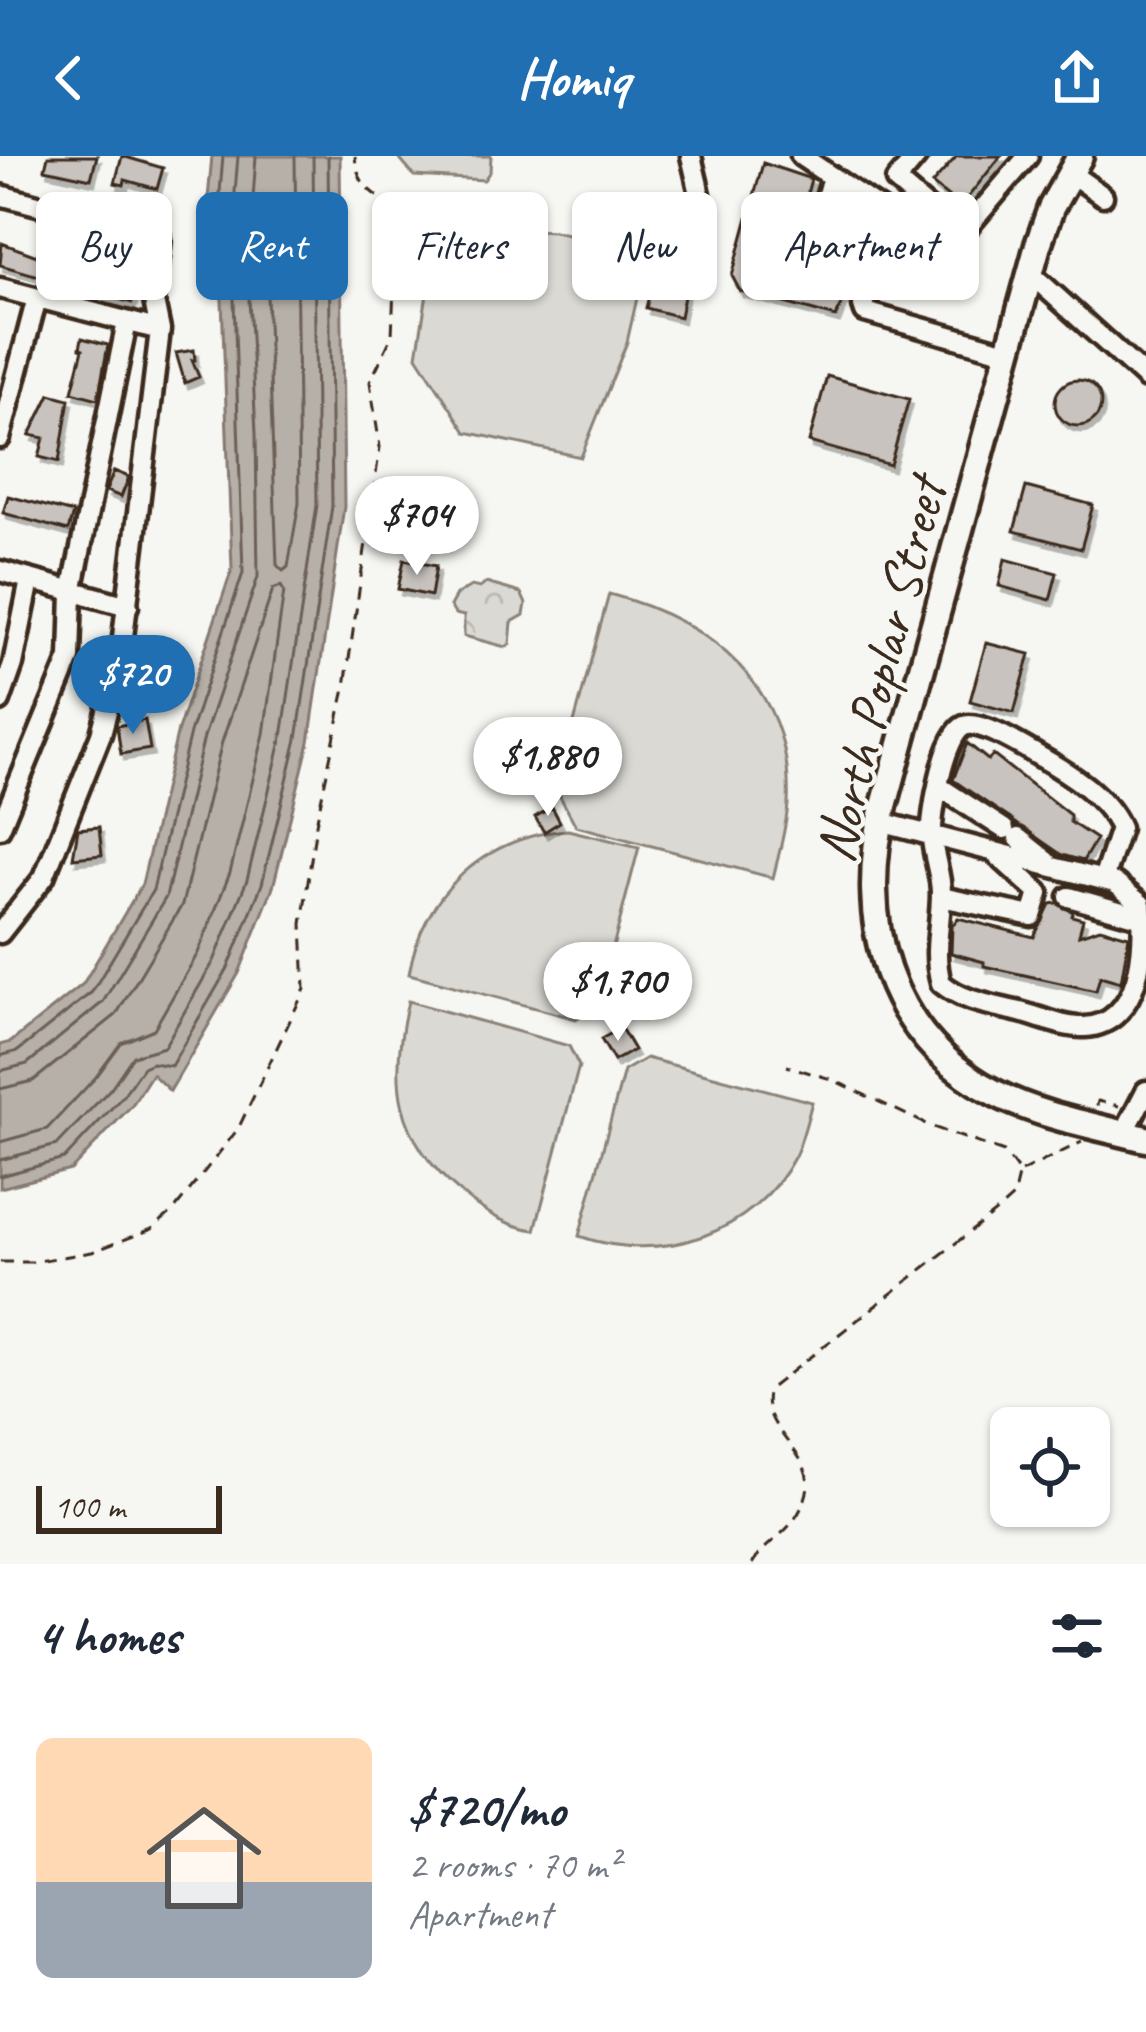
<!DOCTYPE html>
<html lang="en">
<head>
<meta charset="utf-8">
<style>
  :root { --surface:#fff; --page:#f6f6f7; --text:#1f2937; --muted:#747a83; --accent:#1f6fb2 }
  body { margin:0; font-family:Caveat,sans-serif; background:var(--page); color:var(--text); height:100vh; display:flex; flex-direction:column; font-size:45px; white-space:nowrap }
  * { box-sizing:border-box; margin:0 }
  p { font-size:39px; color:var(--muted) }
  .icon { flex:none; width:66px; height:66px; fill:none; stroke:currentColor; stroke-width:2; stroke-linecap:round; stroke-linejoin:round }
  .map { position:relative; height:1408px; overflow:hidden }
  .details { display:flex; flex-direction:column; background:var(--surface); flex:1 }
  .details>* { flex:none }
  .hud { position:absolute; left:36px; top:36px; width:1074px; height:108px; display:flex; gap:24px }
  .fabs { position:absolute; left:990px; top:1251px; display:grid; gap:24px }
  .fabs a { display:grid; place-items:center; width:120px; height:120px; border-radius:18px; background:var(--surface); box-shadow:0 3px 9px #0004; font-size:60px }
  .scale { position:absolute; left:36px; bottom:30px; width:186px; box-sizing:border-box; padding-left:12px; border:6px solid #3b2a1e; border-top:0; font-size:33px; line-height:42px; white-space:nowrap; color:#3b2a1e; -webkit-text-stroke:9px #f6f6f2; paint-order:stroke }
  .price { position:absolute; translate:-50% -102px; padding:0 27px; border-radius:42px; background:#fff; color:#222; font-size:39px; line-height:78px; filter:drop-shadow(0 3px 6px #0008) }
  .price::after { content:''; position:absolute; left:50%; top:72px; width:36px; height:27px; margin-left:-18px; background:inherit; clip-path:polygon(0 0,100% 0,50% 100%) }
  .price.current { background:var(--accent); color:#fff }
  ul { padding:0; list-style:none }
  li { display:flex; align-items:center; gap:36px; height:300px; padding:0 36px }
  li span { display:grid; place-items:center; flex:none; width:336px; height:240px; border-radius:18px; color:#555 }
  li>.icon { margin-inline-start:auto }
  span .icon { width:144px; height:144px; fill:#fffc; stroke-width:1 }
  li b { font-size:51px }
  h2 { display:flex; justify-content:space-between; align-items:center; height:144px; padding:0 36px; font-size:51px }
  .chip { padding:0 42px; border-radius:18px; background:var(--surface); box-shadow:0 3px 9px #0004; font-size:42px; line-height:108px }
  .chip.current { background:var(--accent); color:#fff }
  header { display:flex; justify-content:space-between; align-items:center; height:156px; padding:0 36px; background:var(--accent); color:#fff; font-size:54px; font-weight:800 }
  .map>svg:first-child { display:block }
  .grass { fill:#dad9d3; stroke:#8a8278; stroke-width:3 }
  .park { fill:url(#park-crowns); stroke:#8a8278; stroke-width:3 }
  .water { fill:#b6b0a9; stroke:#857a71; stroke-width:3 }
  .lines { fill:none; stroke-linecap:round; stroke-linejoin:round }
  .shore { stroke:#6c6056; stroke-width:3 }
  .building { fill:#c8c3be; stroke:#3b2a1e; stroke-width:3; filter:url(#shadow) }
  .minor-casing { stroke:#3b2a1e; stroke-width:27 }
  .major-casing { stroke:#3b2a1e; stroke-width:33 }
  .path { stroke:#3b2a1e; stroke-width:3; stroke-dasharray:12 9; stroke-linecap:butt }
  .minor { stroke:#f6f6f2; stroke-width:18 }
  .major { stroke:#f6f6f2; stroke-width:24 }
  .labels { text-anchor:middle; stroke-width:9; stroke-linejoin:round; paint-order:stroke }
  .street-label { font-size:57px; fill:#3b2a1e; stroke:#f6f6f2 }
</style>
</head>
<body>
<header><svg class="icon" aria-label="back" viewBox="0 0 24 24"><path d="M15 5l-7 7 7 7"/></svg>Homiq<svg class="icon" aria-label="share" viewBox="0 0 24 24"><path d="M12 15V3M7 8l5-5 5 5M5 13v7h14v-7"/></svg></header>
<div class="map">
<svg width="1146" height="1408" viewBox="0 0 1146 1408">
  <defs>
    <pattern id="park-crowns" width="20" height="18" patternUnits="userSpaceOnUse" patternTransform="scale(3)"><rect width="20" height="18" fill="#dad9d3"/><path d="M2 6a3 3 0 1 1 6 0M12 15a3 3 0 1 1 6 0" fill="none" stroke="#bcbab5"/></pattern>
    <filter id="shadow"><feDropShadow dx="3.5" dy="6" stdDeviation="0" flood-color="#0004"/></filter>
  </defs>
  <rect width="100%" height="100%" fill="#f6f6f2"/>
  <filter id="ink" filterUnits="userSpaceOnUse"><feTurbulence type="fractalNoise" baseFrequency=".00833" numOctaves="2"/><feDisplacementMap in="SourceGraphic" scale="24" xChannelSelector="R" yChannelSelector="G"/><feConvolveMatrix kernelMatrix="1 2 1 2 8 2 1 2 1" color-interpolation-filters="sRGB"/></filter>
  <g filter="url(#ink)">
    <path class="grass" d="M397,0H491L490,15L484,24L414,20Z
      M438,69L554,75L636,93L645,107L627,186L581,301L466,276L417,200Z
      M609,438C712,465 794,532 788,648C786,673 779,698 773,722L576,670L556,633Z
      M568,674L639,691L598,849L576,863L409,818C423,736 486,680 568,674Z
      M408,845L569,890L579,910L535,1074C506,1070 484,1056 461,1037C395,982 389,925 408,845Z
      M646,902L812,946C807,964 803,983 795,1000C754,1079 660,1109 579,1080L624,915Z"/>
    <path class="park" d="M486,427L521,437L526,448L524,459L512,466L510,488L506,491L464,480V460L455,458L450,450L456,439L471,430L480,432Z"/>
    <path class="water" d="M212,0H340L344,351L309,586L273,731L239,817L170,935L152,918L132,949L71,1014L0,1032V889L11,886L83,828L142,728L178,574L232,413L222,144L205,75Z"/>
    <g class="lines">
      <path class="shore" d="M256,0L251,71L267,139L277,409L283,415L288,411L299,347L295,0
        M0,900L18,895L92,836L153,734L190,577L243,417L234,143L217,73L223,0
        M0,915L27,908L103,846L166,741L204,581L258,421L256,277L249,143L232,72L238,0
        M0,933L33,925L116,859L182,749L222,586L273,433L281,430L284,435L264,578L230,717L198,797L154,873L121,887L96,921L47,973L0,986
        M0,1004L57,989L111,932L133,900L164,891L214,805L247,724L282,581L317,349L313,0
        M0,1020L64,1003L122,941L143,911L152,907L171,910L228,812L262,728L297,583L332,350L328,0"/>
    </g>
    <path class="building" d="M48,0H97L91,23L45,13Z
      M122,0L163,12L157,33L125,24L124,29L115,27Z
      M957,0H1001L960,51L932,28Z
      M763,7L811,23L795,83L804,99L849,111L844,131L848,132L836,161L740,135L732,120Z
      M664,60L685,65L696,78L680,161L646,152L651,132L657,134L664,105L672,106L679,81L659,76Z
      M45,71L57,74L51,95L71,100L68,112L91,118L102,80L125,86L123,95L112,92L104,122L137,129L132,147L0,109L2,87L37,100Z
      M82,182L108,189L98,243L72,236L83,193L80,192Z
      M194,194L195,204H192L199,221L185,227L176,197Z
      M827,220L909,243L890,309L809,286Z
      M1055 247a23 23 0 1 1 46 0a23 23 0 1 1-46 0Z
      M50,238L69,243L59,306L39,301L44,282L30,279Z
      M114,315L129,321L121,341L106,335Z
      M1026,331L1093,349L1081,393L1014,375Z
      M8,340L73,357L68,375L3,357Z
      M1005,403L1057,417L1050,444L999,430Z
      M404,404L436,410L431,440L398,433Z
      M986,487L1030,498L1014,557L970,545Z
      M145,564L150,593L121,598L117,570Z
      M967,587L988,604L993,599L1070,659V666L1096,683L1083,705L1062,699L953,624Z
      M552,651L560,666L544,676L535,661Z
      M99,671L102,699L73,702L78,673Z
      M1057,747L1073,756L1072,760L1083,763L1079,779L1100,772L1129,780L1121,826L1100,820L1096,835L984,810V806L951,797L952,770L958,762L1034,781L1050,748Z
      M621,872L634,894L614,905L601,883Z"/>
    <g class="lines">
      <g class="minor-casing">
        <path id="minor" d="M691,0L700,38L698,61
          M801,0L887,58L863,150L865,156L1010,197
          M917,0L896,25L960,80L1028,0
          M1069,16L1103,40
          M832,21L817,73L819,78L877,95
          M0,39L161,82L154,145L160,174L120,506L101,578L44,721L0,777
          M1032,119L1146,222
          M0,132L160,174
          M0,282L37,142
          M0,415L128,450
          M0,545L13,508L30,424
          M938,630L1004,673
          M880,666L1115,727L1141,748C1146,790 1141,868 1085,871C1064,872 1040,861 1020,856C992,849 963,846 941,827C932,795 941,770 941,737C941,718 933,700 932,682C930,661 944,579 964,570C979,563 1025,592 1039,600C1069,617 1106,640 1120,672L1103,724
          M0,672L70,502L72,436L127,166
          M1018,682L1047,705
          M941,741L1032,760L1039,737L996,698
          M1069,741L1143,762
          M1124,977L1146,935"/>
      </g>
      <g class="major-casing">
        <path id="major" d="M1080,0L1051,52L1038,89L884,650C856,763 885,880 995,937C1041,961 1096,970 1146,983"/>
      </g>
      <path class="path" d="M1097,950L1098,945L1119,950
        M1021,1016L1082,986
        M0,1106H32L92,1096L152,1073L174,1054L238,973L305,833L302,768L316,668L344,537L380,291L370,226L392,180L397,54C372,36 358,32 355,0
        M752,1408C768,1382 792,1379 805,1343C822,1297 756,1276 769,1233L1002,1051L1013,1041L1019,1016L1004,996L930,970L831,923L787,910"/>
      <use href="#minor" class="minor"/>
      <use href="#major" class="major"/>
    </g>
  </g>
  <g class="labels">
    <g class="street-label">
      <text transform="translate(879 514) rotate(-76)" y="20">North Poplar Street</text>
    </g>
  </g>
</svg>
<div class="fabs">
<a><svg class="icon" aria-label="locate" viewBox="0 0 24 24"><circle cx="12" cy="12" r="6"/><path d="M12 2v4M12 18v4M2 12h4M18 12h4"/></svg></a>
</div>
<div class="scale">100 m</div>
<b class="price" style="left:417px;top:422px">$704</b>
<b class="price current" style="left:133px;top:581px">$720</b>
<b class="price" style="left:548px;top:663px">$1,880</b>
<b class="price" style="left:618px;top:888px">$1,700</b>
<div class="hud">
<a class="chip">Buy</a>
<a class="chip current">Rent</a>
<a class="chip">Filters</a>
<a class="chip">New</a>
<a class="chip">Apartment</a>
</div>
</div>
<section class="details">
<h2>4 homes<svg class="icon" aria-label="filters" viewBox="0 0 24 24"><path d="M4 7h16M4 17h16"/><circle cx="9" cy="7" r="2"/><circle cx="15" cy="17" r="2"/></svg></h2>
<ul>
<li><span style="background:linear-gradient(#ffd9b3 60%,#9aa5b1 0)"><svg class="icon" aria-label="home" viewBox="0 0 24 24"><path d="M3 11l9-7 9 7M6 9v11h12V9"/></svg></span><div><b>$720/mo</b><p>2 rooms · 70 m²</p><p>Apartment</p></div></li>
</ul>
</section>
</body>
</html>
